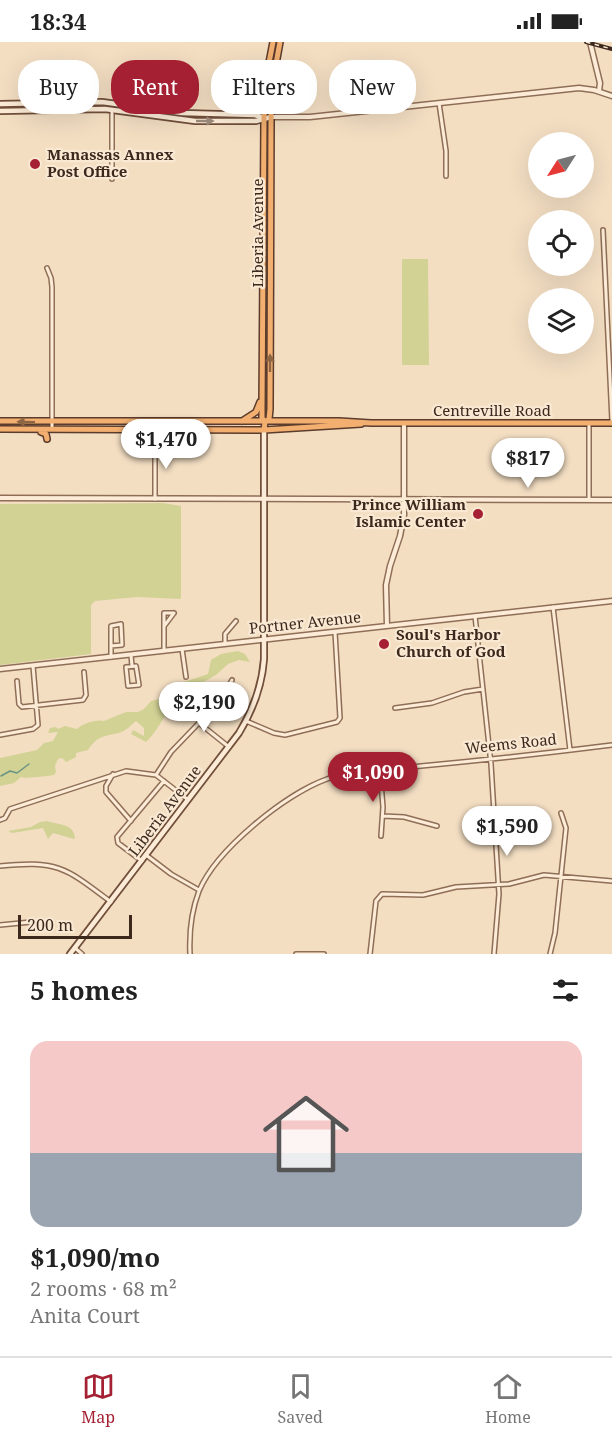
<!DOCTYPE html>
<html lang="en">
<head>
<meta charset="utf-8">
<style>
  :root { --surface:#fff; --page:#f2f2f2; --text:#222; --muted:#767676; --line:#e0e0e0; --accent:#a42032 }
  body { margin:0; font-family:"Noto Serif",serif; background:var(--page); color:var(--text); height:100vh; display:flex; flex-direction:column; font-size:22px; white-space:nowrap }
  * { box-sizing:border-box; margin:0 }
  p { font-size:20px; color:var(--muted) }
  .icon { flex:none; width:33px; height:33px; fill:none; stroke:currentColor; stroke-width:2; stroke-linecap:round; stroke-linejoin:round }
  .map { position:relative; height:912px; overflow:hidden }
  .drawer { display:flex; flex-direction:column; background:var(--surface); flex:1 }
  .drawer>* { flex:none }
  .banner { position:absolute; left:18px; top:18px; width:576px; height:54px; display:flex; gap:12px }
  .needle { width:39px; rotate:234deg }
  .fabs { position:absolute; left:528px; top:90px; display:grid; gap:12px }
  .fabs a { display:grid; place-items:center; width:66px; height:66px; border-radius:50%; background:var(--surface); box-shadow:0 6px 24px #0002; font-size:30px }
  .scale { position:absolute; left:18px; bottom:15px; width:114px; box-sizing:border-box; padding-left:6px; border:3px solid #3d281d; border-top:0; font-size:16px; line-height:21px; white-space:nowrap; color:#3d281d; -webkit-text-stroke:4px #f9e9d3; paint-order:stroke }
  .price { position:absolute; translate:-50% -51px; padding:0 14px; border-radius:21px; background:#fff; color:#222; font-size:20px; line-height:39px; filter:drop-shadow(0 2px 3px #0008) }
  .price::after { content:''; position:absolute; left:50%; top:36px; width:18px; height:14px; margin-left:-9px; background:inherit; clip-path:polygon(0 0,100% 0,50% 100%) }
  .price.current { background:var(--accent); color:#fff }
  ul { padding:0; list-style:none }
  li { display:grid; align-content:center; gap:12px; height:318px; padding:0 30px }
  li span { display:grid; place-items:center; height:186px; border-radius:18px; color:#555 }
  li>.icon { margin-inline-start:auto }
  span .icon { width:108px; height:108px; fill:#fffc; stroke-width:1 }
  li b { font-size:26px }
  h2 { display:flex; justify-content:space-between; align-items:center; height:72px; padding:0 30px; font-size:26px }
  .tag { padding:0 21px; border-radius:24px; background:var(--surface); box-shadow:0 6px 24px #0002; font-size:21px; line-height:54px }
  .tag.current { background:var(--accent); color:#fff }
  .status { display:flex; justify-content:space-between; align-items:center; height:42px; padding:0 30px; background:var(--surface); direction:ltr }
  .status svg { height:16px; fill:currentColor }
  .tabs { display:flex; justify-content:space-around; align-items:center; height:84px; border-top:2px solid var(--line); background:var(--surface); font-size:16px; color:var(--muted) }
  .tabs a { display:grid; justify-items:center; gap:3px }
  .tabs .current { color:var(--accent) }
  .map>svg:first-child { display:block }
  .green { fill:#d2d295 }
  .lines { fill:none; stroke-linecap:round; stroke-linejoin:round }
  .stream { stroke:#6a9485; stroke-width:1.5 }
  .minor-casing { stroke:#8f6e57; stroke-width:6 }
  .tertiary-casing { stroke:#8f6e57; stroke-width:7 }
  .secondary-casing { stroke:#714f3a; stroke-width:8 }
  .trunk-casing { stroke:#5c3c2c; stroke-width:8 }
  .minor { stroke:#fcecd7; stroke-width:3 }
  .tertiary { stroke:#fcecd7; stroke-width:4 }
  .secondary { stroke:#fcecd7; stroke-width:4.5 }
  .trunk { stroke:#f2af70; stroke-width:5 }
  .rail-casing { stroke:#3d281d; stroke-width:4 }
  .rail { stroke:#f9e9d3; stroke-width:1.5; stroke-dasharray:4.5; stroke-linecap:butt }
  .oneway { fill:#9c8a7a }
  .oneway2 { fill:#8e6542 }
  .poi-dot { fill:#a42032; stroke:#f9e9d3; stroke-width:2 }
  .labels { text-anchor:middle; stroke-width:4.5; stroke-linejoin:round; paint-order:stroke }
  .poi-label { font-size:15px; font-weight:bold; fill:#3d281d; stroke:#f9e9d3; text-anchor:start }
  .street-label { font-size:15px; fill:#3d281d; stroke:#f9e9d3 }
</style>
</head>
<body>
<div class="status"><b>18:34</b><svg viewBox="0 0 49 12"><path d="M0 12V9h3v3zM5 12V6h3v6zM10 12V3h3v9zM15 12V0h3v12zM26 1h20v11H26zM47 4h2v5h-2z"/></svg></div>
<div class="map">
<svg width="612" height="912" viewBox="0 0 612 912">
  <rect width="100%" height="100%" fill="#f3dec2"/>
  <path class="green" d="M402,217H428L429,323H402Z
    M163,461L181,464V556L180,557L137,555L95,559L91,563V612L0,623V462Z
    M238,609L245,612L250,620L239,618L228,622L216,633L198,643L188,657L179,661L177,668L171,667C161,677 158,689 146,700L131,692L133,688L144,694V686L136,679C133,681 131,684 128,686C115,697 101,687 88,708L76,711V715L66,720L62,716L58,717L55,724L56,730L54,733C48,734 25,737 21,735L14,741L0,744V716L37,708L44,701L53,699L58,690L48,691L50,686L56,685L58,687L65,684L77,687C83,681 97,677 104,679L126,670H138L144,667L151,659L160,657L164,651L175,648L184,640L208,632L211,618L221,612Z
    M47,779C58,783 74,781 75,796L74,797L53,791L48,797L43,786L12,791L8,789L31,785L40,780Z"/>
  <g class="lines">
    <path class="stream" d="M1,734L10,729L17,731L29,722"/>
    <g class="minor-casing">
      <path id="minor" d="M439,61L446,109V134
        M112,68V137
        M603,188L612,379
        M47,226L51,236L52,245V387
        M589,381V458
        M144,390L150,392L155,399
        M155,457V400L158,392L162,389
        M553,565L570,708
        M475,574L491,722L499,852L494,912
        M165,583L174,571
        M225,602V592L236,579
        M111,604L122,603L121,582L111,584V615
        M182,607L186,635
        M164,608V571H174
        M131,613L132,624
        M136,624L139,643L128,644L126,625Z
        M17,639L19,662L22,665L83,658L86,653L84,630
        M395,666L432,661L464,650L483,647
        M246,679L274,691L285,693L337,680L340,676L335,590
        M199,681L229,705
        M0,693L33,687L38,683L33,624
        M380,728L383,765L381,794
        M113,732L106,744V750L131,779
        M156,733L171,710L221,658L232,638
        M383,774L404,775L437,784
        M0,778L5,776L10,767L126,729L156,733L187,757
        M146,813L171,832L199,848
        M142,819L118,801L117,795L164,739
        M0,824C58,818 66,826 111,860
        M0,883L31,880
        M75,906L82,912
        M190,912C189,890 191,870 199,849C216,808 285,752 327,737C353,727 393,727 421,724C485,718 549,711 612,703
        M296,912H324
        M370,912L376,859L382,852L423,853L456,845L509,842L544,833L612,839
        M550,912L555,891L566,786L561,771"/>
    </g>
    <g class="tertiary-casing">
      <path id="tertiary" d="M590,0L600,41L599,49
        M271,75H310L579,46L594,48L612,54
        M0,456L612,458
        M387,584L386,543L390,524L400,494L404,473V381
        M0,627L612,559"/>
    </g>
    <g class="secondary-casing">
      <path id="secondary" d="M0,62L102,60L182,71L255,73L264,76
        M0,69L105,67L195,79H256L271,75
        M70,912L239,691C253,668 262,644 264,617V388"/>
    </g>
    <g class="trunk-casing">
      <path id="trunk" d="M0,379H339L371,381H612
        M242,379L256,370L260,360
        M265,380L262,376V366L264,76L267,31L273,0
        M0,387L264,388L361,382
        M264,388L265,380L269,377L270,367L271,75L274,33L280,0
        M41,390L46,392L47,397"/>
    </g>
    <use href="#minor" class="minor"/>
    <use href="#tertiary" class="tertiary"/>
    <use href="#secondary" class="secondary"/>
    <use href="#trunk" class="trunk"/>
    <g class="rail-casing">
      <path id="rail" d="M586,0L612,7"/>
    </g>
    <use href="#rail" class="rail"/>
  </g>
  <defs><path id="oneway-solid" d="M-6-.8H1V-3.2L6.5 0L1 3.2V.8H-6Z" transform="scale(1.5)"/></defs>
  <use class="oneway" href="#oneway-solid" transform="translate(205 79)"/>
  <g class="oneway2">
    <use href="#oneway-solid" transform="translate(270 321) rotate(-90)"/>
    <use href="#oneway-solid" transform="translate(26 380) rotate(-179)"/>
  </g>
  <g class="poi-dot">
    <circle cx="35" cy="122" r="6"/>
    <circle cx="478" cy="472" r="6"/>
    <circle cx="384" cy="602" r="6"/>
  </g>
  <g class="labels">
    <g class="poi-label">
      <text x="47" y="118">Manassas Annex<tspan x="47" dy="17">Post Office</tspan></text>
      <text x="466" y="468" text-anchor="end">Prince William<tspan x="466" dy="17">Islamic Center</tspan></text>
      <text x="396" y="598">Soul's Harbor<tspan x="396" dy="17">Church of God</tspan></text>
    </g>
    <g class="street-label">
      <text transform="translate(258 191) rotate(-90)" y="5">Liberia Avenue</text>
      <text x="492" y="374">Centreville Road</text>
      <text transform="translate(305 581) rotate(-6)" y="5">Portner Avenue</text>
      <text transform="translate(511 702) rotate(-6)" y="5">Weems Road</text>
      <text transform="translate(165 769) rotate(-53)" y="5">Liberia Avenue</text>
    </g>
  </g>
</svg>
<div class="fabs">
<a><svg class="needle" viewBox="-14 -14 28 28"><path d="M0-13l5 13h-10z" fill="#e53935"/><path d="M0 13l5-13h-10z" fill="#767676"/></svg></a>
<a><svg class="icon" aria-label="locate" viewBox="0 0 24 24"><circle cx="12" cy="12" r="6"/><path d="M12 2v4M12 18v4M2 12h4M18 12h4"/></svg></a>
<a><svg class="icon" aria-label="layers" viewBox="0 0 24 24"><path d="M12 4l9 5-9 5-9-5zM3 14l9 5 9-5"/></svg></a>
</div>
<div class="scale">200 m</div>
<b class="price" style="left:166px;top:428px">$1,470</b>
<b class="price" style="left:528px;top:447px">$817</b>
<b class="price" style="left:204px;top:691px">$2,190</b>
<b class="price current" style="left:373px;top:761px">$1,090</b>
<b class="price" style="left:507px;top:815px">$1,590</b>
<div class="banner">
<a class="tag">Buy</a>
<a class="tag current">Rent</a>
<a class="tag">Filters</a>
<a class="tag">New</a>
</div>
</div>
<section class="drawer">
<h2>5 homes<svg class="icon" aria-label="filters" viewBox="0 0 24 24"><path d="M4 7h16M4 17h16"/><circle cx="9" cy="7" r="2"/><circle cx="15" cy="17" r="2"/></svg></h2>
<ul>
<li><span style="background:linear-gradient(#f6c9c9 60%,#9aa5b1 0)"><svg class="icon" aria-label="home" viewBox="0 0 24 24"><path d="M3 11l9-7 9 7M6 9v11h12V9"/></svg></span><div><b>$1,090/mo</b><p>2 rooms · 68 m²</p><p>Anita Court</p></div></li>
</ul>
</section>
<nav class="tabs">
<a class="current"><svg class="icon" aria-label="map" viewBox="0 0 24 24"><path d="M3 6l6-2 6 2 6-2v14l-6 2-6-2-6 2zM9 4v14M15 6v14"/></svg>Map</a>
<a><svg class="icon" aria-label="saved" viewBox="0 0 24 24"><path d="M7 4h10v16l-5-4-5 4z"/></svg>Saved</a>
<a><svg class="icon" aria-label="home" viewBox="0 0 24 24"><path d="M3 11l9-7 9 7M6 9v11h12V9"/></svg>Home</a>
</nav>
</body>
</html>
